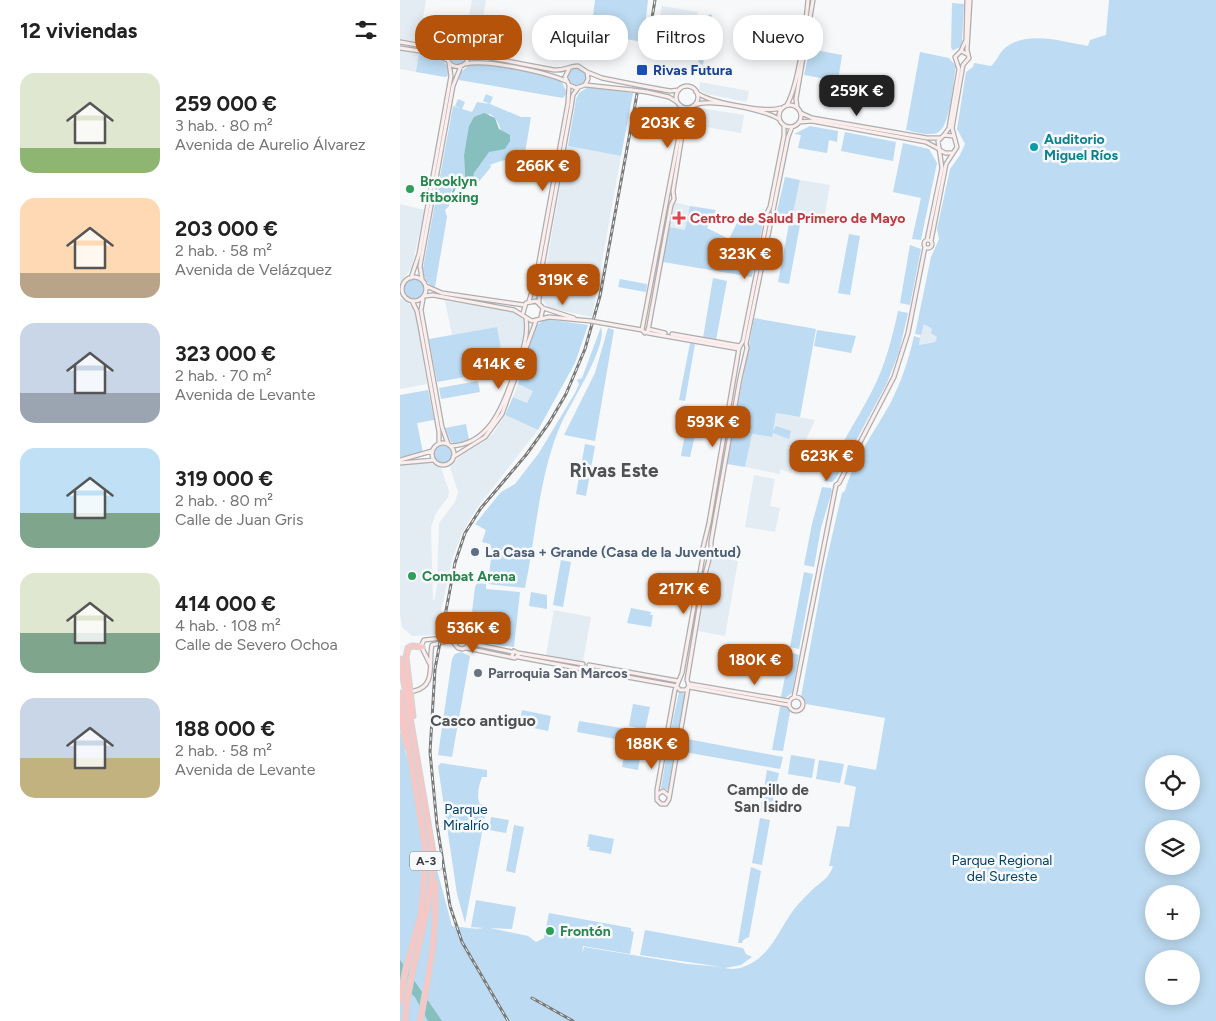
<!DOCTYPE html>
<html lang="es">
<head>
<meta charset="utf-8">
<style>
  :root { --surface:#fff; --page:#f2f2f2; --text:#222; --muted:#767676; --accent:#b45309 }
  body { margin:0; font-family:Figtree,sans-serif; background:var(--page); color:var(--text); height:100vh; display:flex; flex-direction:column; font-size:19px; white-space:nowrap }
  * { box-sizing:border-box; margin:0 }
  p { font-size:16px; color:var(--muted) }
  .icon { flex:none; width:28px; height:28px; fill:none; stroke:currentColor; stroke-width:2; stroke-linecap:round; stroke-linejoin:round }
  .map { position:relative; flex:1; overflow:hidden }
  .drawer { display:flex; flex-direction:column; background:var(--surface); width:400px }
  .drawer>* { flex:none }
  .guide { position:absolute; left:15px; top:15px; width:475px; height:45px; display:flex; gap:10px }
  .tools { position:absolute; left:745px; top:755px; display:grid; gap:10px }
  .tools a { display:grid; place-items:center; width:55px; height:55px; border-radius:50%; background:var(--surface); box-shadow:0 2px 12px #0003; font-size:25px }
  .price { position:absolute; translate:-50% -42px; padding:0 11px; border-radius:10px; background:var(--accent); color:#fff; font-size:16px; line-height:32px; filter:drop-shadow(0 1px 2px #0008) }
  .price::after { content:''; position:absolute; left:50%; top:30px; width:15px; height:11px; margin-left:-8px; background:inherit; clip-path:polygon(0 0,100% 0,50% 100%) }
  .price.current { background:#222; color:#fff }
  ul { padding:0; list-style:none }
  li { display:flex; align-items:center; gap:15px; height:125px; padding:0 20px }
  li span { display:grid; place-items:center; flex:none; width:140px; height:100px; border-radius:15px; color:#555 }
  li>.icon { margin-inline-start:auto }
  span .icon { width:60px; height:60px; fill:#fffc; stroke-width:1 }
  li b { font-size:21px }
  h2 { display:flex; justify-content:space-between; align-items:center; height:60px; padding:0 20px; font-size:21px }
  .chip { padding:0 18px; border-radius:20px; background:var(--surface); box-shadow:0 2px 12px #0003; font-size:18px; line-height:45px }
  .chip.current { background:var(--accent); color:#fff }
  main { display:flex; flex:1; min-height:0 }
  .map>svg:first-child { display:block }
  .built { fill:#e4ecf3 }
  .green { fill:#bddbf2; fill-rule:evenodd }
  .water { fill:#87bebe }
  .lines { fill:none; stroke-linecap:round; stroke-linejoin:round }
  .secondary-casing { stroke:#acaeaf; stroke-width:5.5 }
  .highway-casing { stroke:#d4d4d4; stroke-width:7 }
  .secondary { stroke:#fdeeee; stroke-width:3 }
  .highway { stroke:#f9c6c6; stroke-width:4.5 }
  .rail-casing { stroke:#797a7a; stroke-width:3 }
  .rail { stroke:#f6f8f9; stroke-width:1; stroke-dasharray:4; stroke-linecap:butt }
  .secondary-bridge-casing { stroke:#acaeaf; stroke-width:5.5; stroke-linecap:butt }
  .secondary-bridge { stroke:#fdeeee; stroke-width:3 }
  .transit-dot { fill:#1a4fb4; stroke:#f6f8f9; stroke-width:2 }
  .culture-dot { fill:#0f9aa8; stroke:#f6f8f9; stroke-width:2 }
  .leisure-dot { fill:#2e9e5b; stroke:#f6f8f9; stroke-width:2 }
  .health-dot { fill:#e0444e; stroke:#f6f8f9; stroke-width:2 }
  .service-dot { fill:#5c6f8a; stroke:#f6f8f9; stroke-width:2 }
  .worship-dot { fill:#6b7280; stroke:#f6f8f9; stroke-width:2 }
  .labels { text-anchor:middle; stroke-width:5; stroke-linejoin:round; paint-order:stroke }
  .shield { fill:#f6f8f9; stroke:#727474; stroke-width:1 }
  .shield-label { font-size:12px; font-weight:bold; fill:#3a3b3b }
  .transit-label { font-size:14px; font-weight:bold; fill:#164399; stroke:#f6f8f9; text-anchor:start }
  .culture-label { font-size:14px; font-weight:bold; fill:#0d838f; stroke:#f6f8f9; text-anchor:start }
  .leisure-label { font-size:14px; font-weight:bold; fill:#27864d; stroke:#f6f8f9; text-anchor:start }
  .health-label { font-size:14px; font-weight:bold; fill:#be3a42; stroke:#f6f8f9; text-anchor:start }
  .service-label { font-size:14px; font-weight:bold; fill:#4e5e75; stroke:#f6f8f9; text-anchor:start }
  .worship-label { font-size:14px; font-weight:bold; fill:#5b616d; stroke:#f6f8f9; text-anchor:start }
  .park-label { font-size:14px; fill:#004267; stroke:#f6f8f9 }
  .neighbourhood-label { font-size:15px; font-weight:bold; fill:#505152; stroke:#f6f8f9 }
  .quarter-label { font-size:16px; font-weight:bold; fill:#505152; stroke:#f6f8f9 }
  .district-label { font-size:19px; font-weight:bold; fill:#505152; stroke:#f6f8f9 }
</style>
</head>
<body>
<main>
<section class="drawer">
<h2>12 viviendas<svg class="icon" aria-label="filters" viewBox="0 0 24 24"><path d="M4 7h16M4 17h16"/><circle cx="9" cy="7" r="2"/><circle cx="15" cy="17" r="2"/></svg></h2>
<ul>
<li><span style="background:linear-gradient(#dfe7d0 75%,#8fb573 0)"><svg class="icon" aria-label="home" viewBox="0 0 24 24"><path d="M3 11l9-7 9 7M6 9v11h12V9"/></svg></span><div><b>259 000 €</b><p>3 hab. · 80 m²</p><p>Avenida de Aurelio Álvarez</p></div></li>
<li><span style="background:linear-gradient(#ffd9b3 75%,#b9a48a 0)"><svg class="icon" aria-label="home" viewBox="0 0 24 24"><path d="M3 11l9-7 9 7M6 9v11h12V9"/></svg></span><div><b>203 000 €</b><p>2 hab. · 58 m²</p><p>Avenida de Velázquez</p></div></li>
<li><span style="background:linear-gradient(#c9d6e8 70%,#9aa5b1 0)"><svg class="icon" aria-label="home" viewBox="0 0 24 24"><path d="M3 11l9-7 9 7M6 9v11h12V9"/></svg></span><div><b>323 000 €</b><p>2 hab. · 70 m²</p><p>Avenida de Levante</p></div></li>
<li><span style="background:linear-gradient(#bfe0f5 65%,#7fa58c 0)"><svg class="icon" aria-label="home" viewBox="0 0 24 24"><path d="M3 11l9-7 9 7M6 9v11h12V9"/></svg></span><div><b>319 000 €</b><p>2 hab. · 80 m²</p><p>Calle de Juan Gris</p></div></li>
<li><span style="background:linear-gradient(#dfe7d0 60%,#7fa58c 0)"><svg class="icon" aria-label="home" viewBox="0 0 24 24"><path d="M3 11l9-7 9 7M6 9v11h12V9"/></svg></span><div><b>414 000 €</b><p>4 hab. · 108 m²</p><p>Calle de Severo Ochoa</p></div></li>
<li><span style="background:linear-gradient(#c9d6e8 60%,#c2b280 0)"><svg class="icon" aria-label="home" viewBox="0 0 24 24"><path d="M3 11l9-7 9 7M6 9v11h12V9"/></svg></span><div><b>188 000 €</b><p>2 hab. · 58 m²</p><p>Avenida de Levante</p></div></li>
</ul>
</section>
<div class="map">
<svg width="816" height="1021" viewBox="0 0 816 1021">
  <rect width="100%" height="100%" fill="#f6f8f9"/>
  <path class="built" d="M0,0H26L19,42L0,39Z
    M72,0H86L77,52L72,50L65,40Z
    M262,6L298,12L296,25L276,21L274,32L261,30L260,32L257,31Z
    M0,50L19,53L16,72L0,69Z
    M300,82L349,91L347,102L306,94L299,90Z
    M300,108L344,115L341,133L288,124L290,114Z
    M167,146L221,156L192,317L148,308L141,297Z
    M400,180L430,185L423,224L392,218Z
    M274,202L290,206L285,230L269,227Z
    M0,204L25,210L11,269L0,283Z
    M0,298L13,307L18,326L27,384L0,389Z
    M45,301L101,309L120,315L125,323L123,339L112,369L105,370L97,327L52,335Z
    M523,323L532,329L537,337L535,342L518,345Z
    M118,384L134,391L128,403L113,397Z
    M376,413L415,420L391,473L380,469V474L345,467L351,434L372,437Z
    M105,415L138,430L77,508L62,533L52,560L36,635L12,636L2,627L0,614V465L29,462L41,468L49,491L48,497L36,513L31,527L33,600L35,599L37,584L39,523L55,502L58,492L50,467L58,457L82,443L93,434Z
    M354,475L375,479L370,506L380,508L375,532L345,527Z
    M312,556L338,561L325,636L298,631Z
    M154,610L191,617L183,661L146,655Z"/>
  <path class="green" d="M195,0H248L243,42L191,33Z
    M709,0H816V1021H0V731L52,926C62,927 74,930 84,928L71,927L76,900L116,907L112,929L90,928L128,936L136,942L144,938L149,913L231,928V931L234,932L230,954L183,946L182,954L184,947L287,964L322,967L240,955L245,930L343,948L346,954L352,957L341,965L325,968C337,971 348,966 358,959C372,948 380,930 390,915C396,906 403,899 410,892C419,883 430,878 433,866H429L437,826L449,827L456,787L444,784L448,765L476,770L485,718L406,704L401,697L424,571L442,493L445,491C455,457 474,433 491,402C501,382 509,359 514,336L520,338L519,345L535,342L537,337L531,333L532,329L524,324L521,335L515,334L531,257L539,239L537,229L550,169L560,155L565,144L557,129L566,72L573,67L574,63L591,66C597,61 599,53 605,48C628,30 663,42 688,46L690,40L706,35ZM754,764H791V801H754ZM754,829H791V866H754ZM754,894H791V931H754ZM754,959H791V996H754Z
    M552,3L564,4L562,42L560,47L550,52L553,50L551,48Z
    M309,14L312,15L303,65L298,63Z
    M49 55a9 9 0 1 1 18 0a9 9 0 1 1-18 0Z
    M410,49L442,55L438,81L404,75Z
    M520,52L549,58L556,66C553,80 551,128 537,133C528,136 515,132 506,130Z
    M19,53C33,56 50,58 48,76L45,77L16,72Z
    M68,66C87,61 144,75 162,82L167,93L163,98L59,80V74Z
    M168 77a9 9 0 1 1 18 0a9 9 0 1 1-18 0Z
    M188,87L233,93L221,156L168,146L176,99L179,93Z
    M86,94L93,97L90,104L121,117H131L125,153L153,159L152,163H147L145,179L138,177L140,167C123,156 108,157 90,165L91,167L76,185H72L74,173L89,151L103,149C102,136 102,122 90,114L71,122L64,155L65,177L52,189L49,206L45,210L47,217L35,287C26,284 23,277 23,268L53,106L60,108L55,106L58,99L65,102L62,109L72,112L77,102L90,104L83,101Z
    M410,126L438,131L437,142L429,140L427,153L398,148L401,135L394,134Z
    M445,132L496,142L493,161L441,151Z
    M503,143L529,149L537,163L521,240L512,239L521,198L493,192Z
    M385,177L400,180L392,218L376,215Z
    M290,206L316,210L307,228L329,239L341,215L364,219L352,277L263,262L269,227L285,230Z
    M389,224L400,225L389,284L378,282Z
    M449,234L460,236L450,295L438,293Z
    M510,245L521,249L510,305L500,303Z
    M313,278L327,281L316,340L303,338Z
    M4 289a10 10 0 1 1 20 0a10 10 0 1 1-20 0Z
    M220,279L247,284L246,292L218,287Z
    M498,311L508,313L499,352L487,383L436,478L432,482L424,481C437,449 456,422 472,391C485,366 492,339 498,311Z
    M354,318L416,329L400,417L376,413L373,432L376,426L391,431L389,439L373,433L372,437L352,434L345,467L327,464Z
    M145,319L188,325L175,363L138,430L105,415L113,397L127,403L133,391L118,384L136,326Z
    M97,327L105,370L37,382L29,339Z
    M201,327C208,346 170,404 161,424C139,474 136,535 125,588L88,584L92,550L90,544L82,542L86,530L75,524L101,492L115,484L139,453L175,393L179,384L177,380L182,378Z
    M208,328L214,330L195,441L164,435L195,373Z
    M417,330L456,336L451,353L414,346Z
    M290,343L295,344L285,401L279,400Z
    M78,381L80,392L41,399L39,388Z
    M28,390L34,420L17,423L23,453L0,457V395Z
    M290,407L301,409L290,457L281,456Z
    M66,424L69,440L56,444L51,442L45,428Z
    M185,444L195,446L186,496L176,494Z
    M34 454a9 9 0 1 1 18 0a9 9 0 1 1-18 0Z
    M422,487L431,488L432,491L421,528L414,567L404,565L412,524Z
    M161,560L171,562L163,607L153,605Z
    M404,572L413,574L399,649L390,647Z
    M77,583L86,584V589L120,592L114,647L75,642L70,629L75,587Z
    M131,592L147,595V609L129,606Z
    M231,608L251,612L250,615H253L251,627L227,623Z
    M61,652L70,656L52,757L38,755L52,659L55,654Z
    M390,652L399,655L392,693L385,698L381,697Z
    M279,692L285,694L277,736L270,734Z
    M233,704L250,707L245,730L229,726Z
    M386,706L390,712L383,751L372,750L380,707Z
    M122,710L151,716L148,731L119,725Z
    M179,721L233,730L237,733V738L232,742L177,732Z
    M282,738L383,757L380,769L279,751Z
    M226,745L242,748L238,770L222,767Z
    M267,752L274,754L268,790L261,788Z
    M391,755L415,759L412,778L388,774Z
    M419,760L444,764L440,783L416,779Z
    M41,763L87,770V777H82C79,785 76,796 80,804L87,806L65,923L57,894L38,766Z
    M367,770L379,773L370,813L360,812Z
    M91,817L109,820L106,833L89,830Z
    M360,818L370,820L362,865L352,863Z
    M114,825L124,827L115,873L106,871Z
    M189,834L214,839L211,854L189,850L190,847H187Z
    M351,867L361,871L349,937L343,940L342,943H338Z"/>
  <path class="water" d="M84,113L95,118L99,129L110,135V141L105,149L89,152L74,173L72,185L66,190L56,188L51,198H53L49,201L54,186L65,177L64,155L69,126L74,117Z
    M0,960L42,1021H28L15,997L0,984Z"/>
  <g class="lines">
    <g class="secondary-casing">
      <path id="secondary" d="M0,42L35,48L60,45L81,56L154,70C164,71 169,66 178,66L187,72L188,79L185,85L176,88L169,85L165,77L169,69
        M50,47L47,58C50,68 60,69 67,62V50
        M0,48L33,53L47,60
        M561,51L566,40L567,0
        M65,64C87,59 145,72 166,81
        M563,65L569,58L567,50L570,0
        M187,72L202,78L232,84
        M186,85L232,90
        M276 97a11 11 0 1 1 22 0a11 11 0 1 1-22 0Z
        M248,87L270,91L279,90
        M247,92L269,97L277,102
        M296,92C307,102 366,113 381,108
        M379 116a11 11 0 1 1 22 0a11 11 0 1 1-22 0Z
        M295,105C310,98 364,110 379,119
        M387,105C399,83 406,26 408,0
        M397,107L396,99L413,0
        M401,113L412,118L527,138H540
        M399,122L412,121L526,142L539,149
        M544,135L549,128L559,69L555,57L561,51L567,54
        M540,150L545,153H552
        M524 244a4 4 0 1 1 8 0a4 4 0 1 1-8 0Z
        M527,240L542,168L538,141L544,135L553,136
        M531,241L546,164L557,147L552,128L563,65
        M2 289a12 12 0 1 1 24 0a12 12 0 1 1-24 0Z
        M11,278L19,254L51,76L49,63
        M22,279L20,266L53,86L61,66
        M26,286L42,293L124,305
        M25,296L33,295L114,310L132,321L149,317L191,321
        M23,299L21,310L42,427L48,444
        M12,301L17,311L20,326L39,432V444
        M129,301L136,278L168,103L169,86
        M139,302L140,278L171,108L173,95L178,88
        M143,308L174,318
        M123,313L126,303L136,301L143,308L141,317
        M202,323L242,330
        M248,329L265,333
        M242,330L245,333L248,331L271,205L274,199L273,191L285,117L292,107
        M242,330L282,120L280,105
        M248,333L339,349
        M272,334L340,346
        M32 454a11 11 0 1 1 22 0a11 11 0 1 1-22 0Z
        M50,446C91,445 103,404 115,372C121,355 129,337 126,319
        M53,457L85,437L102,414L136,321
        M0,460L32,451
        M0,463L34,460
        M69,643L112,652
        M66,648L115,658L119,654L114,651L112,656
        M118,653L183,664
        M118,657L182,669
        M189,665L278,681
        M188,670L277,686
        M287,680L304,578L311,552V542L340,378L347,348L346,344L371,221L374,216L373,211L388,137L392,127
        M290,684L389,701
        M277,687L280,690H286L289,686L287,680
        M289,687L388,705
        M288,688L269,799L266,804H261L257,800V790L275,690L282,673L303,556L302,552L309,523L339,348L343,341L367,220L366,215L370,207L384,136V125
        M14,691C37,686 28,663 32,645L51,640L58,648L63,649L68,646V639L62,636L24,640L21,646L30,664
        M389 704a7 7 0 1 1 14 0a7 7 0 1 1-14 0Z
        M394,697L436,485L439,483L494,377L508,333L525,247
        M267,739L273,736L280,742
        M266,745L272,750L278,748
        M258,794L263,791L269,796"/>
    </g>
    <g class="highway-casing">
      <path id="highway" d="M0,659L33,852C34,910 9,963 5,1021
        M0,693L26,853L21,914L5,972L0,1002
        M0,713L7,747
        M13,716L6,657L8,648L12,646L22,647
        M20,1021C29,973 38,932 35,883"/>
    </g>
    <use href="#secondary" class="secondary"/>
    <use href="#highway" class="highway"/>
    <g class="rail-casing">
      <path id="rail" d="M249,36L255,0
        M132,998L173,1021
        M108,1021L62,942L50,906L37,825L30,752L35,669L55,563L65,533L81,508L126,455L149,423L166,394L185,349L200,296L237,94"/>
    </g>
    <use href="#rail" class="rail"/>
    <g class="secondary-bridge-casing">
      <path id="secondary-bridge" d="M232,84L248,87
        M232,90L247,92
        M191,321L202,323"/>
    </g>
    <use href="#secondary-bridge" class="secondary-bridge"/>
  </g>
  <rect class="transit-dot" x="236" y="64" width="12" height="12" rx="2.5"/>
  <circle class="culture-dot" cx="634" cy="147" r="5"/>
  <g class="leisure-dot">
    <circle cx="10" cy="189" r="5"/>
    <circle cx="12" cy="576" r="5"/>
    <circle cx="150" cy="931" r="5"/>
  </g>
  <path class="health-dot" d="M276.5 210.5h5v5h5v5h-5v5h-5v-5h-5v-5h5z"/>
  <circle class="service-dot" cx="75" cy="552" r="5"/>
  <circle class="worship-dot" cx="78" cy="673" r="5"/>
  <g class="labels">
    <rect class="shield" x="10" y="851.5" width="32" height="19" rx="4"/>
    <g class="shield-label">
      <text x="26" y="865">A-3</text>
    </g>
    <g class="transit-label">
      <text x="253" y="75">Rivas Futura</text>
    </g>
    <g class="culture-label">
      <text x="644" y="144">Auditorio<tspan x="644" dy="16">Miguel Ríos</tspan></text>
    </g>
    <g class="leisure-label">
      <text x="20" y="186">Brooklyn<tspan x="20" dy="16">fitboxing</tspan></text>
      <text x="22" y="581">Combat Arena</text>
      <text x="160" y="936">Frontón</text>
    </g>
    <g class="health-label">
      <text x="290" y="223">Centro de Salud Primero de Mayo</text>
    </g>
    <g class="service-label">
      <text x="85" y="557">La Casa + Grande (Casa de la Juventud)</text>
    </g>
    <g class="worship-label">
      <text x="88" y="678">Parroquia San Marcos</text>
    </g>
    <g class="park-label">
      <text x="66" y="814">Parque<tspan x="66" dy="16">Miralrío</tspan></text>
      <text x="602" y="865">Parque Regional<tspan x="602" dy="16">del Sureste</tspan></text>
    </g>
    <g class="neighbourhood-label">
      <text x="368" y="795">Campillo de<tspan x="368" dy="17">San Isidro</tspan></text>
    </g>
    <g class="quarter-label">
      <text x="83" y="726">Casco antiguo</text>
    </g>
    <g class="district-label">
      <text x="214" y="477">Rivas Este</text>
    </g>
  </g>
</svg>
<div class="tools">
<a><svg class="icon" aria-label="locate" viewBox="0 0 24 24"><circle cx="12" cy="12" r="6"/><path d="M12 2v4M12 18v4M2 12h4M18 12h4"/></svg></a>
<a><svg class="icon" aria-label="layers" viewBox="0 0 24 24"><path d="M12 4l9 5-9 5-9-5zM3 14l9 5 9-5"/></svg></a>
<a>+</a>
<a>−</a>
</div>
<b class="price current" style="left:457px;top:117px">259K €</b>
<b class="price" style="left:268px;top:149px">203K €</b>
<b class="price" style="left:143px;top:192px">266K €</b>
<b class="price" style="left:345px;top:280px">323K €</b>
<b class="price" style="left:163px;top:306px">319K €</b>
<b class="price" style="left:99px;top:390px">414K €</b>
<b class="price" style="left:313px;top:448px">593K €</b>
<b class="price" style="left:427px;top:482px">623K €</b>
<b class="price" style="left:284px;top:615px">217K €</b>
<b class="price" style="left:73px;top:654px">536K €</b>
<b class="price" style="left:355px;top:686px">180K €</b>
<b class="price" style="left:252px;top:770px">188K €</b>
<div class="guide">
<a class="chip current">Comprar</a>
<a class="chip">Alquilar</a>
<a class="chip">Filtros</a>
<a class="chip">Nuevo</a>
</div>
</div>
</main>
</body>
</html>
